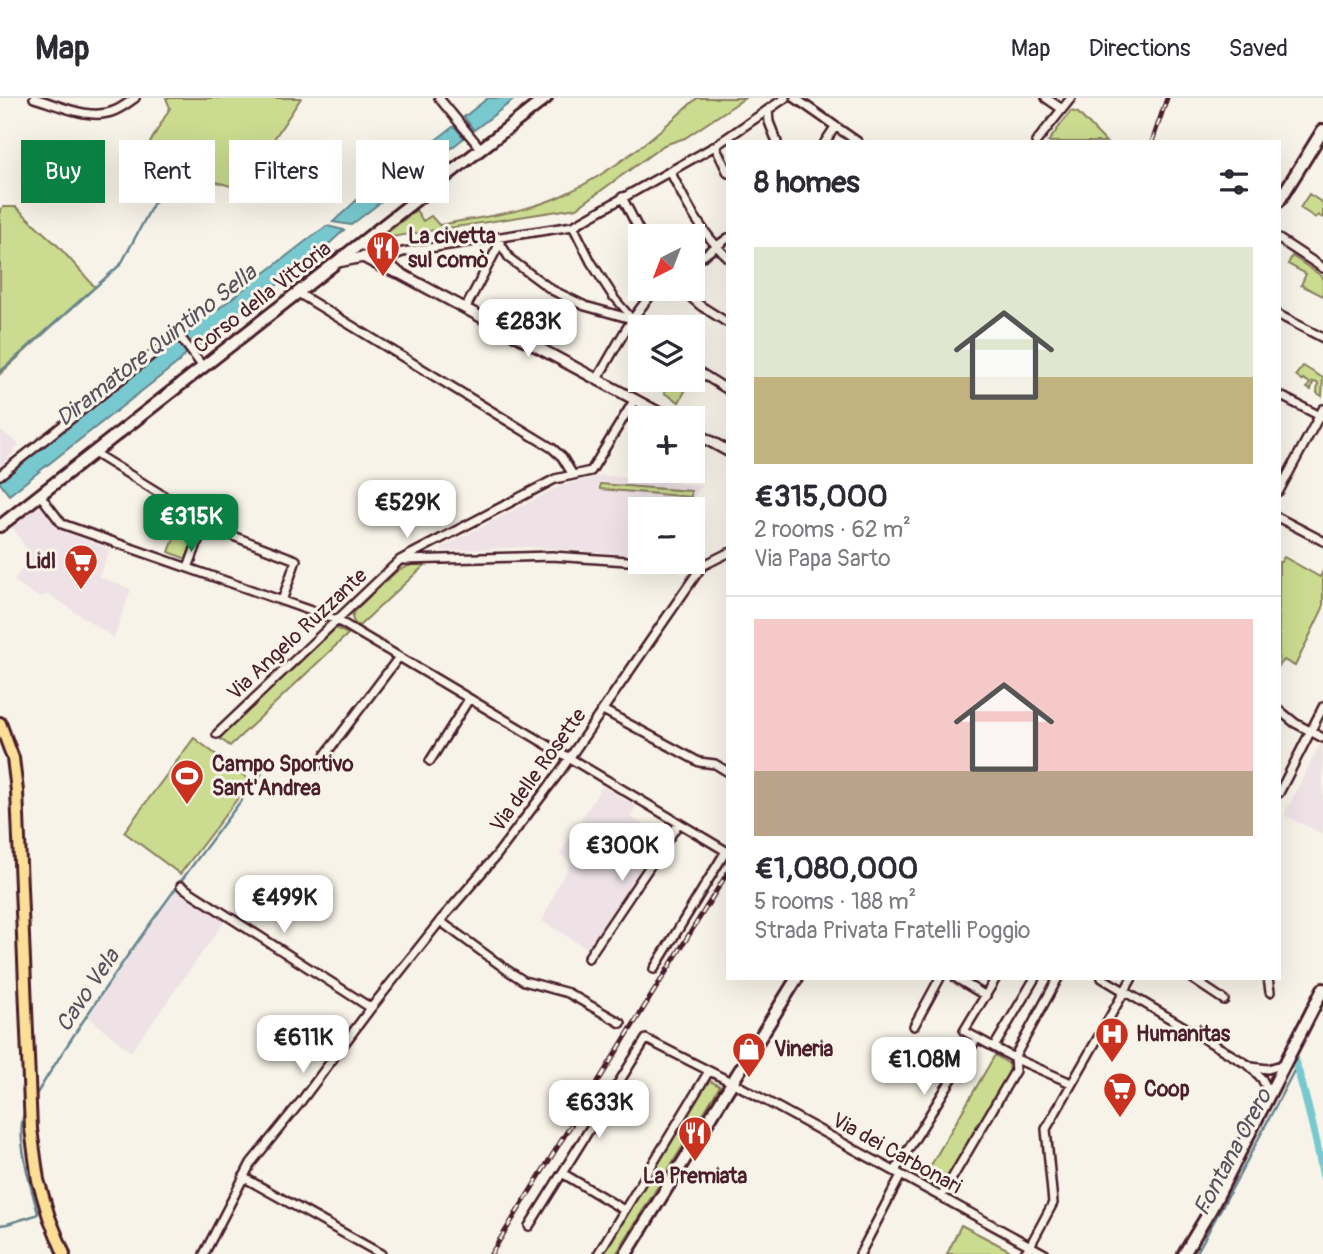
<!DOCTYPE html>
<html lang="en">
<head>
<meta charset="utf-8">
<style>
  :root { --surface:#fff; --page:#f7f7f7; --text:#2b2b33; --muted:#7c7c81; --line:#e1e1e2; --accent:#0b8043 }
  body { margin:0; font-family:Pangolin,sans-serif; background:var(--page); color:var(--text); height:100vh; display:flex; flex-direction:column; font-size:26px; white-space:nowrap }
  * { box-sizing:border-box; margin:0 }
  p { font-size:23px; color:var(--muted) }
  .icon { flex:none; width:38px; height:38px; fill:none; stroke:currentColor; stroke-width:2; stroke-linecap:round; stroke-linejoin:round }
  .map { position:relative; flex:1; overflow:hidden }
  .drawer { position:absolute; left:726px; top:42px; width:555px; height:840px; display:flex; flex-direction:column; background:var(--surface); border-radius:0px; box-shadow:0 7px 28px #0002 }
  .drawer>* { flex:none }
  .guide { position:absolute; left:21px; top:42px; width:600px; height:63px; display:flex; gap:14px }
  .needle { width:46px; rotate:222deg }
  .tools { position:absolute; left:628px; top:126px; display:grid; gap:14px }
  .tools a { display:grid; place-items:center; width:77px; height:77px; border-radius:0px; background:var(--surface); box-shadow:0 7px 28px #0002; font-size:35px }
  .price { position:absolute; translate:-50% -60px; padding:0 16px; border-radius:14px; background:#fff; color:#222; font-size:23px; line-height:46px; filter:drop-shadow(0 2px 4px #0008) }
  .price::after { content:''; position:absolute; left:50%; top:42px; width:21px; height:16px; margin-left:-10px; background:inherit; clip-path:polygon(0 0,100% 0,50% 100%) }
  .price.current { background:var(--accent); color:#fff }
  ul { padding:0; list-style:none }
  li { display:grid; align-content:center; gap:14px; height:371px; padding:0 28px }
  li+li { border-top:2px solid var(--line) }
  li span { display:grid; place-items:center; height:217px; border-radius:0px; color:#555 }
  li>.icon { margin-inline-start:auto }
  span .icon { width:126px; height:126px; fill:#fffc; stroke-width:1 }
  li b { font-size:30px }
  h2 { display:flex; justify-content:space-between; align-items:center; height:84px; padding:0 28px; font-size:30px }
  .pill { padding:0 24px; border-radius:0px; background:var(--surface); box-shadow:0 7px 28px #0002; font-size:24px; line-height:63px }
  .pill.current { background:var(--accent); color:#fff }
  header { display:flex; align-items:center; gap:42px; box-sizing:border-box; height:98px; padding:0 35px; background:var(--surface); border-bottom:2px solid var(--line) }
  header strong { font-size:33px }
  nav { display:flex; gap:38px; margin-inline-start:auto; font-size:24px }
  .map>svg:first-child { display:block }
  .built { fill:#eee2e7 }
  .green { fill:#cbdc90; stroke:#8a7e5e; stroke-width:2 }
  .water { fill:#78c9cf; stroke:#66858d; stroke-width:2 }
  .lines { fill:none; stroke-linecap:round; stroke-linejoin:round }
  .stream { stroke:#66858d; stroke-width:2.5 }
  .canal { stroke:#78c9cf; stroke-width:8 }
  .pedestrian-casing { stroke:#4a1f2b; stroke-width:10 }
  .minor-casing { stroke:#4a1f2b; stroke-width:12 }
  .tertiary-casing { stroke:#4a1f2b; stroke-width:14 }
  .secondary-casing { stroke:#4a1f2b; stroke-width:16 }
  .primary-casing { stroke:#4a1f2b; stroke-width:16 }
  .pedestrian { stroke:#f7f3e8; stroke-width:5 }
  .minor { stroke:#f7f3e8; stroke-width:7 }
  .tertiary { stroke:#f7f3e8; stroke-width:9 }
  .secondary { stroke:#f7f3e8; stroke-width:10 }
  .primary { stroke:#fbdf96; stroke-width:10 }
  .rail-casing { stroke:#4a1f2b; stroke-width:5 }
  .rail { stroke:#f7f3e8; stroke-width:2.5; stroke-dasharray:8; stroke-linecap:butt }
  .labels { text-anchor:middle; stroke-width:6; stroke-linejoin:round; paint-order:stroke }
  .poi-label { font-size:21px; font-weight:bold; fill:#4a1f2b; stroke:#f7f3e8; text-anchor:start }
  .street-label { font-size:21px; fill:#4a1f2b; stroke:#f7f3e8 }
  .water-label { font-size:23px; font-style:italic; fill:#58525c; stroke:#f7f3e8 }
</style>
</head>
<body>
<header>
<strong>Map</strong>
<nav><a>Map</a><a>Directions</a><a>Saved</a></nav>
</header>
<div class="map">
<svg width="1323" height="1156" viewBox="0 0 1323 1156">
  <rect width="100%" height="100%" fill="#f7f3e8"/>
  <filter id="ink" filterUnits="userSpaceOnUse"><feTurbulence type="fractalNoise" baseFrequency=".0143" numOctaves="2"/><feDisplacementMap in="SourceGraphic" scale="14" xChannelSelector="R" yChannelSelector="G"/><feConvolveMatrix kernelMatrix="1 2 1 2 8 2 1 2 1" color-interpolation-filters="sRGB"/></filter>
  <g filter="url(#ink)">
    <path class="built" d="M0,332L19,346L6,364L0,369Z
      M602,377L700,388L694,400L693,413V411H640V457L529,449L442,453L441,450L558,389Z
      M39,408L59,432L110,451L99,479L131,491L114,540L50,497L38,499L14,483L25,466L28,453L12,429Z
      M1320,646L1323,647V736L1284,717Z
      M602,688L636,708L630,719L667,739L591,853L542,823L554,797L556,790L571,765L560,756Z
      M178,790L227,820L131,954L86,917Z"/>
    <path class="green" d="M166,0H301L241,91L140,62L170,10Z
      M697,0H745L685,40L664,47L577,110L391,139L387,135L416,112L423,123L431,118L439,127C480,119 525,115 563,97C614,74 656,37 697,0Z
      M1071,13L1078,15L1106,44H1048Z
      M1309,96L1323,105V120L1318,117L1316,120L1300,110Z
      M3,109H16L58,148L95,189L0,276V112Z
      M1292,158L1323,179V198L1301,187L1306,176L1288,166Z
      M1303,268L1323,280L1322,298L1317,295L1318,285L1313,284L1311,292L1307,290L1310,285L1303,281L1302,283L1296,277Z
      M671,282H691L679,304L664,295Z
      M600,386L691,393V399L600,391Z
      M180,425L198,432L186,461L169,454Z
      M1284,459L1320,479L1323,473V510L1295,568L1284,562L1279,568V464H1281Z
      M426,466L359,528L355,526L352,520L354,513L398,472L412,467Z
      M336,530L348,536L230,648L219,640Z
      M194,640L251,683L180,776L124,734Z
      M995,957L1012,968V973L942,1093L923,1081Z
      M710,983L720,988L616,1156H600L706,985Z
      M961,1127L1009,1152L1007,1156H947Z"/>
    <path class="water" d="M488,0H516L474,32L464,19Z
      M454,28L464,40L450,51L351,127L333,124L359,100Z
      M327,128L344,132L328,147L202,246L192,251L183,241L192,231L315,136Z
      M180,243L188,253L180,263L9,397L0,385V381L170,249Z"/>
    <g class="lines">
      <path class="stream" d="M0,274L121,166L166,82
        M34,1000C103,887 182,780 262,675
        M0,1127L7,1126L36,1117L38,1115C32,1094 14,1033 25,1015
        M1196,1156L1241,1074L1297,967"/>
      <path class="canal" d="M1295,962C1306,1000 1316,1038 1323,1077"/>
      <g class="pedestrian-casing">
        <path id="pedestrian" d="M613,198L631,219"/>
      </g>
      <g class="minor-casing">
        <path id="minor" d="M34,0C59,7 91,24 116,12C123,9 129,4 135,0
          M439,0L481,51
          M795,0L858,44
          M1046,0L1062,11
          M768,12L769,24L777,44
          M825,44L835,29
          M1036,44L1071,0
          M715,48L728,75
          M670,73C687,107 700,133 728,160
          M622,99L642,138
          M573,128L591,164L613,198
          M497,140L510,161L552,192L585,208L632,221L640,229
          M1279,141L1323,170
          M383,161L403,154L573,128L715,48L785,0
          M693,165L728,140
          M681,191L701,208L728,225
          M298,195L552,350L562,359L573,377
          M465,211L500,145
          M1279,217L1323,240
          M693,270L728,292
          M597,281C616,250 631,217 657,191
          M1279,297L1322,319
          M94,355L164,398
          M0,377L178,236L203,269
          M1279,393L1323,311
          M40,397L62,426L337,522L726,753L654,871
          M1279,420L1323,443
          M208,429L217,408
          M404,462L552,458L702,468
          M188,470L204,427L296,462L282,503
          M603,612L699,664L715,666L728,674
          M1279,612L1295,625L1323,640
          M217,636L400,462L555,381L591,373L635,301
          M430,663L469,601
          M316,669L399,559
          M1279,695L1323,609
          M181,788L371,910
          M440,823L507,872L524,883L568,895L621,925
          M588,860L679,725
          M956,880L986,898
          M996,880L964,933L1014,960L1071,985
          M1102,880L1250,968L1262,981L1270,996
          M1191,880L1224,902
          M1268,880L1270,894
          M914,928L940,880
          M994,949L1035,880
          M1014,960L1058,880
          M1251,969L1268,971L1285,966
          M895,1073L977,940
          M562,1075L624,1112
          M243,1079L381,1156
          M941,1099L1015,973L1014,960
          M529,1128L646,941L739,988L1045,1156
          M204,1156L251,1065L299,1006L371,910L440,823L496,758L559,675L702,468L728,455
          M598,1156L709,973
          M860,1156L901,1077
          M1024,1156L1030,1148L1053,1105L1046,1031L1132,880"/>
      </g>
      <g class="tertiary-casing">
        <path id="tertiary" d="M362,146L397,173
          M338,164L363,159L382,169L401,176L669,320
          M693,334L728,353"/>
      </g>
      <g class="secondary-casing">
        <path id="secondary" d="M1279,103L1323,32
          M0,428L546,0
          M626,1156L797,880
          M1184,1156L1211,1111L1323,891"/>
      </g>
      <g class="primary-casing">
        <path id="primary" d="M0,625L13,660L17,693L31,1031L38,1082L49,1119L64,1156"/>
      </g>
      <use href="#pedestrian" class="pedestrian"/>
      <use href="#minor" class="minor"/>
      <use href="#tertiary" class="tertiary"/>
      <use href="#secondary" class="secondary"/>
      <use href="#primary" class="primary"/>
      <g class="rail-casing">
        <path id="rail" d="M1152,44L1167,0
          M491,1156L728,774"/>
      </g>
      <use href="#rail" class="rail"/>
    </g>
  </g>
  <defs>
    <g id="restaurant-pin" transform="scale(1.75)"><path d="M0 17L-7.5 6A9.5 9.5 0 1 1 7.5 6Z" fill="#c8321e" stroke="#f7f3e8"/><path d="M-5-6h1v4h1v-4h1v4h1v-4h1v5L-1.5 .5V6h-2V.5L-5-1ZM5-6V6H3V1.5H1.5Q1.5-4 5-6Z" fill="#fff"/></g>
    <g id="supermarket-pin" transform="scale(1.75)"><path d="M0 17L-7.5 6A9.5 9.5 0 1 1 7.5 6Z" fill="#c8321e" stroke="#f7f3e8"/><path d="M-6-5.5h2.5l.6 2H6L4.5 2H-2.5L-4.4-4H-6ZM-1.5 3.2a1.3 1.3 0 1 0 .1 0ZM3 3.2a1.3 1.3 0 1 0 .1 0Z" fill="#fff"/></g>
    <g id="stadium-pin" transform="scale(1.75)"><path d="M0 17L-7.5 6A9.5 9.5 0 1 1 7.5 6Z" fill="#c8321e" stroke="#f7f3e8"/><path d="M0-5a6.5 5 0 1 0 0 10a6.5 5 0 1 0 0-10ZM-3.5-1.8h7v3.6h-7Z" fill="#fff"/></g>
    <g id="hospital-pin" transform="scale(1.75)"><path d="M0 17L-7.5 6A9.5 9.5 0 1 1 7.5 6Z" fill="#c8321e" stroke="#f7f3e8"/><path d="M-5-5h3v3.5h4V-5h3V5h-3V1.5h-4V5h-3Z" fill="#fff"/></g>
    <g id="shop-pin" transform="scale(1.75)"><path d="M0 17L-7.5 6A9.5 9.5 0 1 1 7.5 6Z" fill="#c8321e" stroke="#f7f3e8"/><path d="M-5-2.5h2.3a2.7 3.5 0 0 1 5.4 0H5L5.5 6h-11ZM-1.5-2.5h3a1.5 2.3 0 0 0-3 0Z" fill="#fff"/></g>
  </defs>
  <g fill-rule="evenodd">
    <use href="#restaurant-pin" x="383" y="150"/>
    <use href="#supermarket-pin" x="81" y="463"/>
    <use href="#stadium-pin" x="187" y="678"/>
    <use href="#hospital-pin" x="1112" y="936"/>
    <use href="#shop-pin" x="749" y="951"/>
    <use href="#supermarket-pin" x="1120" y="991"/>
    <use href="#restaurant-pin" x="695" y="1035"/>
  </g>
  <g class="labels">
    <g class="poi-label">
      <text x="408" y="145">La civetta<tspan x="408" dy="24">sul comò</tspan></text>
      <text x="56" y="470" text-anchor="end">Lidl</text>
      <text x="212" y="673">Campo Sportivo<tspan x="212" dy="24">Sant'Andrea</tspan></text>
      <text x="1136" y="943">Humanitas</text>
      <text x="774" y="958">Vineria</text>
      <text x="1144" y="998">Coop</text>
      <text x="695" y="1085" text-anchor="middle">La Premiata</text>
    </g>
    <g class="street-label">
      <text transform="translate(262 199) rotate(-38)" y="7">Corso della Vittoria</text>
      <text transform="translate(297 536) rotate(-43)" y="7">Via Angelo Ruzzante</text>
      <text transform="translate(538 672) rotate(-54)" y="7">Via delle Rosette</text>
      <text transform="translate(897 1055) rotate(29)" y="7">Via dei Carbonari</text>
    </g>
    <g class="water-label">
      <text transform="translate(156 247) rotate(-38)" y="8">Diramatore Quintino Sella</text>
      <text transform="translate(87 892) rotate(-56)" y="8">Cavo Vela</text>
      <text transform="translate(1232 1054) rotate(-62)" y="8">Fontana Orero</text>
    </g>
  </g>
</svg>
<div class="tools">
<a><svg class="needle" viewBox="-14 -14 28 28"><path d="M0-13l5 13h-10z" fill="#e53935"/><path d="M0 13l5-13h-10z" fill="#7c7c81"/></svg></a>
<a><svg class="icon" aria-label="layers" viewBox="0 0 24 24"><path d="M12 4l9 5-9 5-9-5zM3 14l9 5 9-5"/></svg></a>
<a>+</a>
<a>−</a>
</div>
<b class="price" style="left:528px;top:261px">€283K</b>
<b class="price" style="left:407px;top:442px">€529K</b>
<b class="price current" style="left:191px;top:456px">€315K</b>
<b class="price" style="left:622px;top:785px">€300K</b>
<b class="price" style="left:284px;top:837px">€499K</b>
<b class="price" style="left:303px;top:977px">€611K</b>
<b class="price" style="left:924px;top:999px">€1.08M</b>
<b class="price" style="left:599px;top:1042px">€633K</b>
<div class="guide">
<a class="pill current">Buy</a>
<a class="pill">Rent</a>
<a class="pill">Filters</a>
<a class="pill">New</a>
</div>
<section class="drawer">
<h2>8 homes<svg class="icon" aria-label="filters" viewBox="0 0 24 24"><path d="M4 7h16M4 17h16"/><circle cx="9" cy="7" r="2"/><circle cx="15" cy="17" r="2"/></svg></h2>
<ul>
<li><span style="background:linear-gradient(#dfe7d0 60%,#c2b280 0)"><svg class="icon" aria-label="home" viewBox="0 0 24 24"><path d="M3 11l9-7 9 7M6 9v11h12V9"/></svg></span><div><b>€315,000</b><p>2 rooms · 62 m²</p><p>Via Papa Sarto</p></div></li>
<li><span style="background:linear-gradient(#f6c9c9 70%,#b9a48a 0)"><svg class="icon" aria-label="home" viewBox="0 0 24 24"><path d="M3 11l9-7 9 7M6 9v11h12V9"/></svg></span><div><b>€1,080,000</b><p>5 rooms · 188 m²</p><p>Strada Privata Fratelli Poggio</p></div></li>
</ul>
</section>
</div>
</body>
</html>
